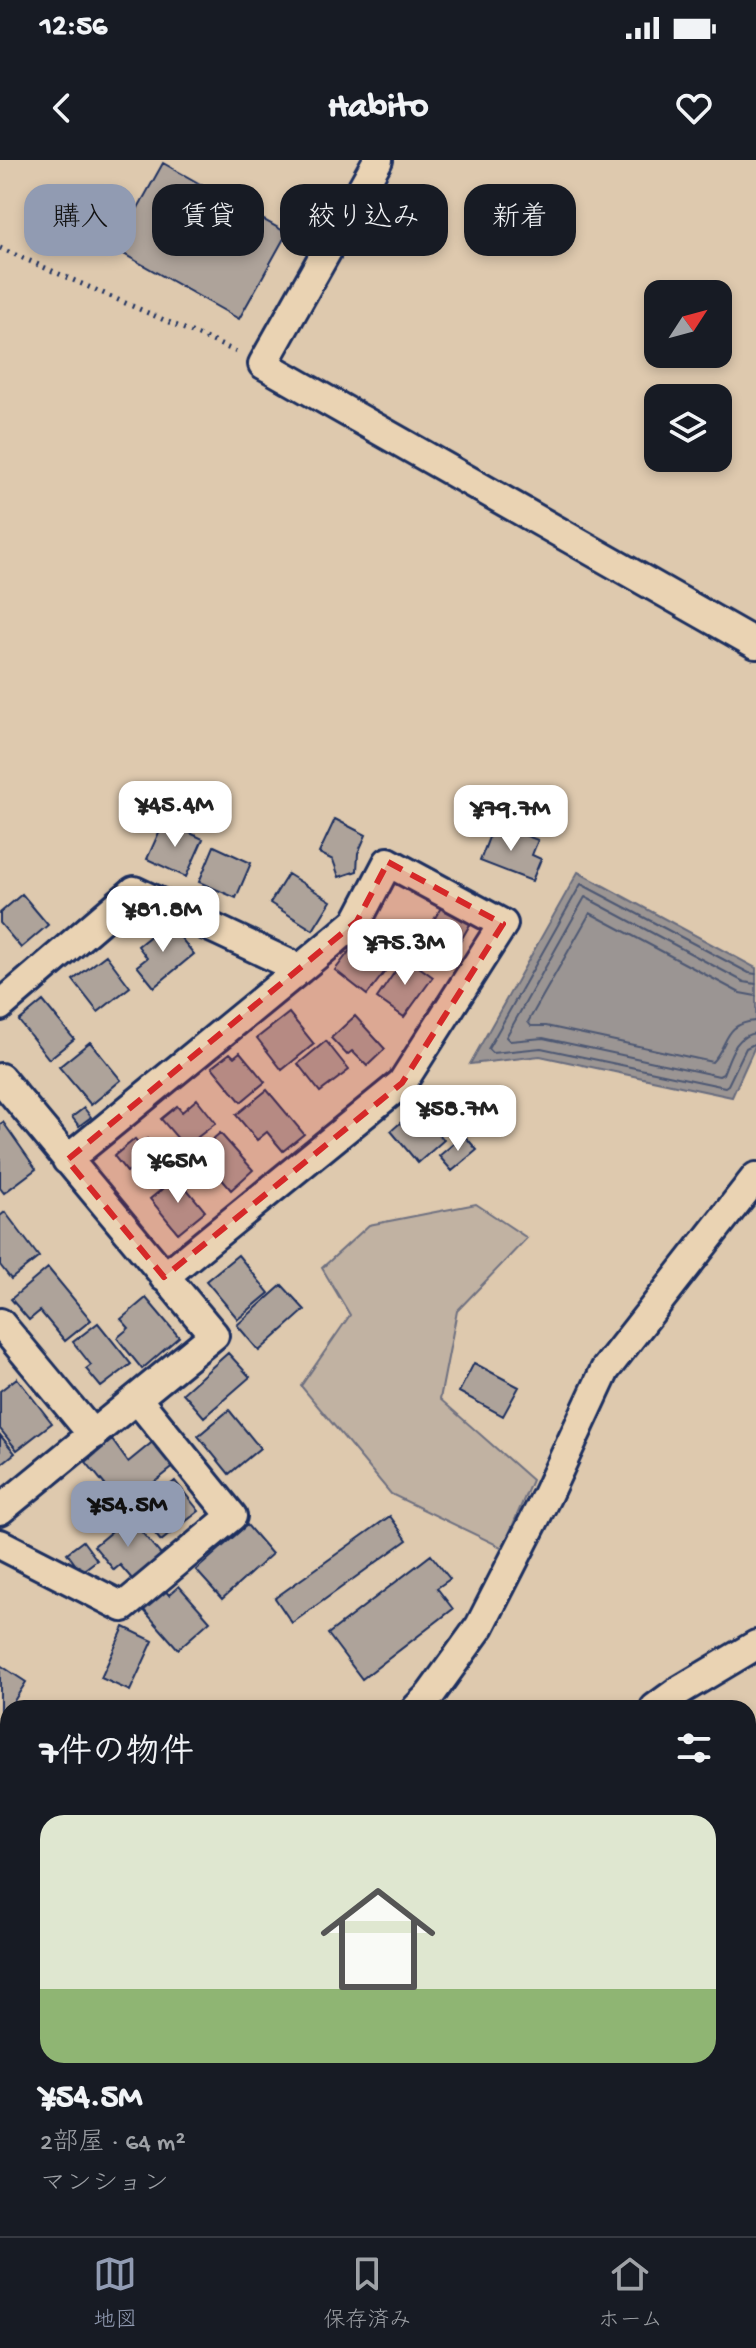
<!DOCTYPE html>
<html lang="ja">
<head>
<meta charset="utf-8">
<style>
  :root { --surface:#171b24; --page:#242831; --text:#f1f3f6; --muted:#9ea1a6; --line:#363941; --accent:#919bb2 }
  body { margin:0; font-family:"Gochi Hand","Klee One",sans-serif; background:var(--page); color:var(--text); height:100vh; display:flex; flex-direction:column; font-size:30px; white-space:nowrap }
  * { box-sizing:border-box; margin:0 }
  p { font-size:26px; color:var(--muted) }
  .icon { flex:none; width:44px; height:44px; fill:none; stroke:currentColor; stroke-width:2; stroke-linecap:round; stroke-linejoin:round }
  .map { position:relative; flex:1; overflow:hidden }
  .side { position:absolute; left:0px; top:1540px; width:756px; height:536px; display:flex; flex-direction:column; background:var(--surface); border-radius:24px 24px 0 0; box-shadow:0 4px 12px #0003 }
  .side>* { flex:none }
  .top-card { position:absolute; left:24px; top:24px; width:708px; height:72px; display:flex; gap:16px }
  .needle { width:52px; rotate:54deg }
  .fabs { position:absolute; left:644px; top:120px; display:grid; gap:16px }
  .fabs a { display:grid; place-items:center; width:88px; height:88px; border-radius:16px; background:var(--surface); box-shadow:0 4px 12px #0003; font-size:40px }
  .price { position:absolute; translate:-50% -68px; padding:0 18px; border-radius:16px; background:#fff; color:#222; font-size:26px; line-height:52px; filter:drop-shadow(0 2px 4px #0008) }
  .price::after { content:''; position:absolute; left:50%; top:48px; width:24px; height:18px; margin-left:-12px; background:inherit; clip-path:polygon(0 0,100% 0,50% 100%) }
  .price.active { background:var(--accent); color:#111 }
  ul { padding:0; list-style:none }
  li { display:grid; align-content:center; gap:16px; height:424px; padding:0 40px }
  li+li { border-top:2px solid var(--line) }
  li span { display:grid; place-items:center; height:248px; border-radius:24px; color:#555 }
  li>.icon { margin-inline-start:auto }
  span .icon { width:144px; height:144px; fill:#fffc; stroke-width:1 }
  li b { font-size:34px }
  h2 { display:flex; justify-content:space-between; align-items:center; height:96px; padding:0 40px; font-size:34px }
  .tag { padding:0 28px; border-radius:24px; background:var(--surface); box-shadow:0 4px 12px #0003; font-size:28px; line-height:72px }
  .tag.active { background:var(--accent); color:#111 }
  .status { display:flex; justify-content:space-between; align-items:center; height:56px; padding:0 40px; background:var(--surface); direction:ltr }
  .status svg { height:22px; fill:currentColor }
  header { display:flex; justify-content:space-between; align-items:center; height:104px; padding:0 40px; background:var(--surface); font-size:36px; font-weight:800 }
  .menu { display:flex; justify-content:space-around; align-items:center; height:112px; border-top:2px solid var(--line); background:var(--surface); font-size:22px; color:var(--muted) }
  .menu a { display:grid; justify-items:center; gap:4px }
  .menu .active { color:var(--accent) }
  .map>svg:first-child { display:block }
  .green { fill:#c1b2a2; stroke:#6e7080; stroke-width:2 }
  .water { fill:#9b9593; stroke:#686c7e; stroke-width:2 }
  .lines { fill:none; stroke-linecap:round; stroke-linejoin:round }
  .shore { stroke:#4e5873; stroke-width:2 }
  .building { fill:#aea39a; stroke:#1b2f5e; stroke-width:2 }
  .minor-casing { stroke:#1b2f5e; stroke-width:34 }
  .tertiary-casing { stroke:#1b2f5e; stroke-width:42 }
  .path { stroke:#1b2f5e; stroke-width:5; stroke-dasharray:2 6; stroke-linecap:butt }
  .minor { stroke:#ead3b3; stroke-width:28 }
  .tertiary { stroke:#ead3b3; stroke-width:36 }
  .marked { fill:#d62828; fill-opacity:0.2; stroke:#d62828; stroke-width:6; stroke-dasharray:16 10; stroke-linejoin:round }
</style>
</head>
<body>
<div class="status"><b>12:56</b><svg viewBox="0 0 49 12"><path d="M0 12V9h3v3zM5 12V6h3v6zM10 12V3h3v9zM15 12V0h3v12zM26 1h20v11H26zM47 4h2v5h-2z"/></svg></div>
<header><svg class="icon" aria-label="back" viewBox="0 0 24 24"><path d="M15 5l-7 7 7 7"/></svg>Habito<svg class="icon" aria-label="heart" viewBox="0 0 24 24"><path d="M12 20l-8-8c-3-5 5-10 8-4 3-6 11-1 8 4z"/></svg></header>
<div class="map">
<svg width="756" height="2076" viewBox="0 0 756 2076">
  <rect width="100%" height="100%" fill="#dec9ae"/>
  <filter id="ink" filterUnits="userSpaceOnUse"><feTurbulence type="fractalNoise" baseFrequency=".0125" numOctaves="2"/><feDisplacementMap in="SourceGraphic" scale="16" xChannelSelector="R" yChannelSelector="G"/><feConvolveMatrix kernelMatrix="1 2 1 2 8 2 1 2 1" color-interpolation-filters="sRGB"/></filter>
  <g filter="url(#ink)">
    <path class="green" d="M476,1044L527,1078L457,1151L440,1239L532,1320L503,1388L391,1334L301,1226L350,1155L322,1108L369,1065Z"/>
    <path class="water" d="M578,712L756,808V884L732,937L540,896L470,904Z"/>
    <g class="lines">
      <path class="shore" d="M756,814L749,813L581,724L488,889L492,893L541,888L725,927L728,925L746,888L756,883
        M756,824L744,822L585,737L506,877L510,881L543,878L719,916L723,914C730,897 735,875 756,873
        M756,836L740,833L590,753L528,862L531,866H546L712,902C729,885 723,863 756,861"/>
    </g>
    <path class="building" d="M163,3L287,73L239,159L115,89Z
      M335,659L366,675L358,693L357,711L339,717L333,700L319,693Z
      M164,661L203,679L186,717L147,699Z
      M494,664L538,680L532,695L541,699L532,721L480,701Z
      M214,686L251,703L236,738L199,722Z
      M288,714L331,741L313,770L270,743Z
      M22,734L48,765L21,788L0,763V753Z
      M443,744L472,761L453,794L424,777Z
      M168,762L194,794L154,827L137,806L147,798L138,786Z
      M361,776L393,801L367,835L335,810Z
      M106,795L130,827L98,852L73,820Z
      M405,797L433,817L404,857L377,838Z
      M43,841L74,879L49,899L19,861Z
      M289,853L314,884L282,910L257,878Z
      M355,856L385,889L367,906L352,891L347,895L331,878Z
      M326,881L349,910L320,932L298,904Z
      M90,882L121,920L91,945L59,907Z
      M240,892L265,922L241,942L212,907L230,893L234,897Z
      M267,930L304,974L283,991L267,972L257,980L236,955Z
      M197,939L216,963L185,987L161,959L177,946L182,952Z
      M84,948L91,957L79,966L72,957Z
      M417,948L444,980L418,1003L391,971Z
      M3,962L36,1009L4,1033L0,1028V964Z
      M220,973L253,1010L231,1030L220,1017L212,1024L190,999Z
      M464,975L477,990L452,1011L439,996Z
      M135,979L140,985L147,979L169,1007L145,1026L131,1009L127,1012L114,996Z
      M177,1017L205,1051L178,1073L150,1039Z
      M5,1052L39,1097L11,1119L0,1105V1056Z
      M238,1095L269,1133L238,1159L206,1121Z
      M48,1108L91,1160L65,1181L40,1151L29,1160L11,1139Z
      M282,1125L305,1150L259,1191L237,1165Z
      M146,1138L179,1177L142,1209L117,1178L129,1168L121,1159Z
      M98,1163L131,1204L101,1227L86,1209L91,1205L73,1182Z
      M228,1193L250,1217L204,1257L183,1233Z
      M474,1203L519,1227L503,1256L459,1232Z
      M17,1218L52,1263L17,1290L0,1269V1231Z
      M229,1250L260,1288L229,1314L198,1276Z
      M0,1275L15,1293L0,1305Z
      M112,1280L128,1302L155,1280L176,1305L123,1347L86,1302Z
      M175,1321L199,1351L161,1381L137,1352Z
      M390,1356L407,1380L292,1463L275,1438Z
      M129,1357L162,1396L133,1420L120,1405L114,1410L94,1386Z
      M247,1365L272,1394L222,1439L196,1410Z
      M83,1381L97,1400L81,1412L67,1393Z
      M431,1395L450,1419L437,1428L453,1449L362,1519L328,1474Z
      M179,1426L210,1461L178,1489L142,1448L164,1429L169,1435Z
      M124,1467L153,1481L130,1531L101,1518Z
      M0,1505L26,1522L0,1563Z
      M8,1592V1668L0,1659V1599Z"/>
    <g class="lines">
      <g class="minor-casing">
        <path id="minor" d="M378,0L263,204L756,484
          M0,846L134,731L300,809L357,761L388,702L503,764L402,923L164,1117
          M0,918L214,1175L0,1350
          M67,1000L300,809
          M0,1163L93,1275
          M0,1384L123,1447L232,1356L137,1239
          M417,1548L430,1535L480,1466L546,1337L605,1210L756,1017
          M655,1548L677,1532L756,1485
          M0,1918H8
          M748,1986L756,1985"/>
      </g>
      <g class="tertiary-casing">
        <path id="tertiary" d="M0,1834H8
          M474,2068L488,2076"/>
      </g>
      <path class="path" d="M0,88L237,192"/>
      <use href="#minor" class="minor"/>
      <use href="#tertiary" class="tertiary"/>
    </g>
  </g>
  <path class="marked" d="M388,702L503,764L402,923L164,1117L67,1000L357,761Z"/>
</svg>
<div class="fabs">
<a><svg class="needle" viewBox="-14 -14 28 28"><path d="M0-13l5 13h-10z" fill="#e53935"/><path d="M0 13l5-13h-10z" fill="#9ea1a6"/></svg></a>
<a><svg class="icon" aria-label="layers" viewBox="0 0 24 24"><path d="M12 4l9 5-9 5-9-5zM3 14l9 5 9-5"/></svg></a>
</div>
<b class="price" style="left:175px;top:689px">¥45.4M</b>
<b class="price" style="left:511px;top:693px">¥79.7M</b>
<b class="price" style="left:163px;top:794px">¥81.8M</b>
<b class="price" style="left:405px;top:827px">¥75.3M</b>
<b class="price" style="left:458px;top:993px">¥58.7M</b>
<b class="price" style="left:178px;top:1045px">¥65M</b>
<b class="price active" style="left:128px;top:1389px">¥54.5M</b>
<div class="top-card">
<a class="tag active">購入</a>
<a class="tag">賃貸</a>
<a class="tag">絞り込み</a>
<a class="tag">新着</a>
</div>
<section class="side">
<h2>7件の物件<svg class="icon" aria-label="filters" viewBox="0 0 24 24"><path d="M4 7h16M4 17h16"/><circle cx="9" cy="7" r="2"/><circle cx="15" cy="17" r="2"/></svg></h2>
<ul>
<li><span style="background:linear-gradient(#dfe7d0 70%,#8fb573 0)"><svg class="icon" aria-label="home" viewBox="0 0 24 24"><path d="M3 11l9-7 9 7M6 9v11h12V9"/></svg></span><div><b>¥54.5M</b><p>2部屋 · 64 m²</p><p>マンション</p></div></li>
</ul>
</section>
</div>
<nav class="menu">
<a class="active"><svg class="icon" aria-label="map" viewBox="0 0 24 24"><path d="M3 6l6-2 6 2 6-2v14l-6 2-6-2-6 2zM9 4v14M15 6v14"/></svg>地図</a>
<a><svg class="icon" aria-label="saved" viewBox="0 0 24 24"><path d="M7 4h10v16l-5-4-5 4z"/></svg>保存済み</a>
<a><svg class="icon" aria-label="home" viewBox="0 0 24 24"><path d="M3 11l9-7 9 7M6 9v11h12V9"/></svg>ホーム</a>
</nav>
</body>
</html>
